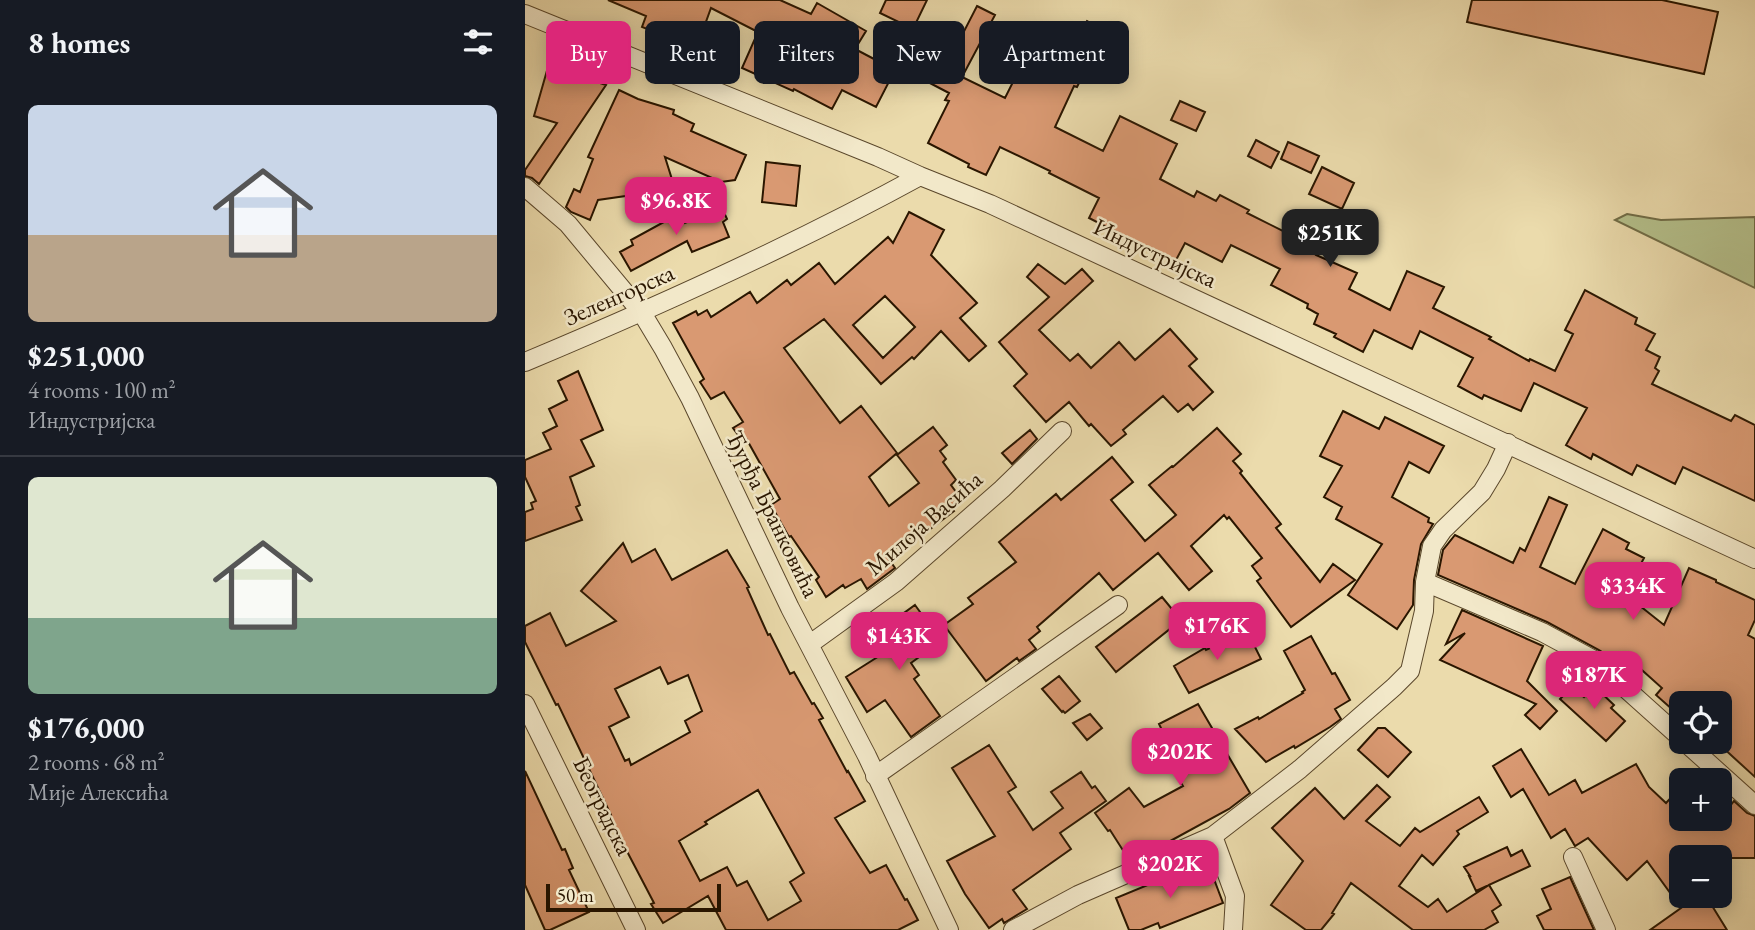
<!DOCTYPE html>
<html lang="en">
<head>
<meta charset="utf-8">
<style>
  :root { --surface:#171b24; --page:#20242c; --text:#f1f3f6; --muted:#9ea1a6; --line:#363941; --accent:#db2777 }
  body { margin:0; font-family:"EB Garamond",serif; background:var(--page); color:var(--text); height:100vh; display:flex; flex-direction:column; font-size:26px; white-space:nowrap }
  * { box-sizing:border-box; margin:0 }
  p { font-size:23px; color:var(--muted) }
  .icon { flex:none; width:38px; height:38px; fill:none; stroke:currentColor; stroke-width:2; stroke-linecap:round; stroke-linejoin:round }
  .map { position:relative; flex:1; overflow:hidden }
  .drawer { display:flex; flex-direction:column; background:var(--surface); width:525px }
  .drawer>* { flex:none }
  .guide { position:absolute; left:21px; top:21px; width:665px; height:63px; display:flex; gap:14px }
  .fabs { position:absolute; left:1144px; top:691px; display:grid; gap:14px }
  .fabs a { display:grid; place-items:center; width:63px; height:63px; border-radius:10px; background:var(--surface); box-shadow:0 4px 18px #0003; font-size:35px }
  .scale { position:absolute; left:21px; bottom:18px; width:175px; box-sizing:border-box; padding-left:7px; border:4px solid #2a1600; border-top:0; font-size:19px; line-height:24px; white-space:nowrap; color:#2a1600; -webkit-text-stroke:5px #f2e8c9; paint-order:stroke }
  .price { position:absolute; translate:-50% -60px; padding:0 16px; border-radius:14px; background:var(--accent); color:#fff; font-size:23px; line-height:46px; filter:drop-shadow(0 2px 4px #0008) }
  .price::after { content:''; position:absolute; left:50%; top:42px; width:21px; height:16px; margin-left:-10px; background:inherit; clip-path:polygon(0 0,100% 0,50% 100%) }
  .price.active { background:#222; color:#fff }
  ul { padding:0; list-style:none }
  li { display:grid; align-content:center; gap:14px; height:371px; padding:0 28px }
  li+li { border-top:2px solid var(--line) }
  li span { display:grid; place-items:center; height:217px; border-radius:10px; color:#555 }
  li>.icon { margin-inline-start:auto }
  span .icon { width:126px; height:126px; fill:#fffc; stroke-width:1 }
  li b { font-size:30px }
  h2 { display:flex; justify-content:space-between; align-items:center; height:84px; padding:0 28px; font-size:30px }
  .tag { padding:0 24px; border-radius:10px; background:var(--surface); box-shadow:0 4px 18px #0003; font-size:24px; line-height:63px }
  .tag.active { background:var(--accent); color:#fff }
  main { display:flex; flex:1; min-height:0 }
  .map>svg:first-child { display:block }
  .green { fill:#b5c18c; stroke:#706c46; stroke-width:2 }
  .building { fill:#d99972; stroke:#2a1600; stroke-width:2; fill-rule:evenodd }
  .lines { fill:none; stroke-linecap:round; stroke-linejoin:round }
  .street-casing { stroke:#5a472b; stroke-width:20 }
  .street { stroke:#f2e8c9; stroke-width:18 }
  .labels { text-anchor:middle; stroke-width:5; stroke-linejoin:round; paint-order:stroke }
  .street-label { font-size:24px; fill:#2a1600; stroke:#f2e8c9 }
</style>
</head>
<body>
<main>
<section class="drawer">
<h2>8 homes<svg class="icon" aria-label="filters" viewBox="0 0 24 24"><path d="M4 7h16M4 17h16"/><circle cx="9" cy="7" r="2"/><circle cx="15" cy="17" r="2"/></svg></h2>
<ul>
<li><span style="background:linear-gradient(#c9d6e8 60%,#b9a48a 0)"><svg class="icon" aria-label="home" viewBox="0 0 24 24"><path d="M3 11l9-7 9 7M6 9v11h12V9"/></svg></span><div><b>$251,000</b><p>4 rooms · 100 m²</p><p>Индустријска</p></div></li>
<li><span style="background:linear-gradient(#dfe7d0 65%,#7fa58c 0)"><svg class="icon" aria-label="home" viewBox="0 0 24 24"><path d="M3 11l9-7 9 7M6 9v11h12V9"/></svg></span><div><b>$176,000</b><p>2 rooms · 68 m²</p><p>Мије Алексића</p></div></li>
</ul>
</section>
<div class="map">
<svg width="1230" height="930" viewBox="0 0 1230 930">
  <rect width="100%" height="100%" fill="#ebdbac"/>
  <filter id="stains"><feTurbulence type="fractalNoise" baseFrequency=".00286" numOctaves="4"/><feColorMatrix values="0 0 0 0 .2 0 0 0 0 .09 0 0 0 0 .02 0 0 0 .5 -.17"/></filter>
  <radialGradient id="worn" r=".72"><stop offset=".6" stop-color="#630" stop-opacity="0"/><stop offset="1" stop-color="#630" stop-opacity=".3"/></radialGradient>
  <path class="green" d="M1102,214L1136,220L1230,217V288L1090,220Z"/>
  <path class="building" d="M83,0H255L286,14L292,3L341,31L330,49L370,70L351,107L317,90L307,109L269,89L268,91L217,68L233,32L186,8L174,41L143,29L140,36L117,27L121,16Z
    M361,0H402L388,29L355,13Z
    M947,0H1137L1193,12L1179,74L942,22Z
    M452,6L470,15L437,77L480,98L497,64L516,74L532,42L547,49L562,21L579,30L564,58L566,59L552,87L549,86L530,127L578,151L595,116L652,144L635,179L669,197L672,191L691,201L695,195L724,210L722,213L772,238L777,240L781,232L798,241L791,255L832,273L824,289L865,310L882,271L919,287L908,308L966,337L964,339L1004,361L1005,359L1030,371L1048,334L1040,330L1060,290L1112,318L1110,324L1130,334L1121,350L1135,357L1130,368L1134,371L1127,384L1206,421L1210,415L1230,425V501L1158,467L1150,484L1112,465L1107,475L1068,454L1066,459L1041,445L1062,408L1009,383L996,411L959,395L957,399L933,386L948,358L895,331L887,349L849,330L838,352L809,337L811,334L789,324L793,314L782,308L783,304L746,285L755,269L706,245L697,262L660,243L650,262L564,218L574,198L524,173L525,171L475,147L461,175L443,167L444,164L403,143L424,101L420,100L424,93L378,69L398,30L431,47Z
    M25,60L53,69L51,75L81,85L14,184L7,178L0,176V170L32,123L9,116Z
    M94,90L113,99L149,110L148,114L169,124L166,131L221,155L210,180L196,182L140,157L150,189L73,200L65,220L46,212L41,207L49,189L55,192L68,159L63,157Z
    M655,101L680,112L671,131L646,120Z
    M731,140L754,152L746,168L723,156Z
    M763,142L794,156L786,173L756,159Z
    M241,162L275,166L271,206L237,202Z
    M797,167L829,183L817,209L784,194Z
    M197,208L202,219L198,222L204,237L167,252L162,241L106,271L95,252L108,245L106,240L157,212L160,223Z
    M384,212L419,230L406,255L452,303L435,318L461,346L444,361L416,331L389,359L387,357L356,384L299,319L259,348L315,423L336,406L372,453L344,477L364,506L394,483L372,455L408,427L422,445L415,451L421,459L418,462L431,480L426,485L437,500L427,508L429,511L400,533L397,530L361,555L370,568L342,589L336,579L320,588L318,585L301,597L291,580L294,577L266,536L264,537L246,505L255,499L222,440L219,443L208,428L218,422L199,392L186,399L175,382L179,379L148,323L171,311L173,315L182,310L186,317L225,292L232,303L262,280L266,285L294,263L310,284L363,237L368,243ZM360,296L390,327L358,358L328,325Z
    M513,264L540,284L557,269L568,281L514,330L545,361L553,354L566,368L594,342L610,360L645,329L672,359L664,366L688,392L668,410L663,404L653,412L638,396L598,430L601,434L586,446L566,424L564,426L544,402L521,422L489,386L502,374L474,342L524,297L502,277Z
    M53,371L78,430L56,440L69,466L45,477L55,505L51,507L57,520L0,541V512L8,509L6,503L11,501L0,477V460L26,449L18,433L32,426L24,409L42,400L33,381Z
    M818,411L854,429L860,417L919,446L904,473L884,462L867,497L904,518L903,522L908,524L896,544L889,580L888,605L872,629L823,595L857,544L811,519L817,507L799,497L817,466L795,456Z
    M692,428L716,454L708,461L717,471L715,473L756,524L751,528L795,582L808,564L830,580L766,627L732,581L736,578L727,566L737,558L704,517L702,519L699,515L666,546L687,571L664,590L633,553L588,590L574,573L512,627L515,631L504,640L511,649L494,661L492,658L461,681L419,625L448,604L443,598L491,562L474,542L531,494L536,500L587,457L608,482L586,500L620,541L651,515L624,485L647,466L648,467Z
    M505,430L512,439L487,464L477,453Z
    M1024,497L1042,505L1015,567L1050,584L1078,529L1104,543L1101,549L1119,558L1100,594L1139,625L1164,568L1191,580V582L1230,600V620L1223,635L1230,639V777L1195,745V704H1157V718L1131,695L1137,688L1109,663L1105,667L1092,655L1088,659L1074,650L1022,622L913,575L918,550L930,535L988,563L995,548L1000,551Z
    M98,543L107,562L130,549L147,580L202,550L224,587L222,588L243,635L245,634L265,674L269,672L287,704L289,703L298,718L294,720L322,772L323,771L340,801L310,818L345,873L361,865L380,900L382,899L393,920L373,930H201L183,896L138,923L126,904L129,903L84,817L86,815L33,704L31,705L0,642V626L25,613L41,646L91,621L56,591ZM135,667L143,684L163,675L177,711L160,721L165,732L106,765L104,759L100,761L84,727L104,717L90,689ZM233,790L279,873L265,882L276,901L243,920L222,881L212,886L202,867L175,881L154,841L182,824L180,822Z
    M637,597L656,620L591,672L571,647Z
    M390,605L416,641L386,663L394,675L389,679L415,716L386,737L360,700L342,712L321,677L362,651L350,634Z
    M937,610L1018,646L1002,681L1032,711L1015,729L1000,715L1011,704L915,660L940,633L921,644Z
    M722,631L736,659L664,693L649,666L680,648L681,650Z
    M786,636L807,674L810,673L825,700L810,709L816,719L805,727L770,748L769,746L741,762L710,729L733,717L734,719L778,693L777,692L780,690L759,651Z
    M534,676L555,701L540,713L538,711L537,712L517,689Z
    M1069,686L1089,705L1086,708L1100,721L1081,741L1035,699L1047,687L1059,697Z
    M673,704L725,793L704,809L638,845L623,852L615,842L599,852L585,830L583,831L570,813L604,788L619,807L658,786L644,763L651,759L634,724Z
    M565,714L577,728L562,740L548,723Z
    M853,728H860L886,752L863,777L833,750Z
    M464,745L491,787L483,792L508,830L538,808L526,792L556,772L567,788L570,786L581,801L535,833L546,849L488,890L502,909L479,923L477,919L464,928L440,894L422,861L470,836L427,768Z
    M996,749L1024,795L1050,780L1057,793L1111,764L1124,787L1141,803L1157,786V819H1195L1209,801L1222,813L1230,816V858H1157V896H1181L1202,930H1125L1156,908L1122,861L1102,880L1063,838L1050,846L1040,829L1026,838L998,789L986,797L968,766Z
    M0,771L37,850L40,849L48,868L44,870L64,912L25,930H20L0,885Z
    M852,785L865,797L841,821L875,846L890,828L895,832L954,797L963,812L932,831L934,834L908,865L897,855L874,886L903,907L913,899L922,912L964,885L976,905L967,911L973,922L959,930H888L826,883L807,913L809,914L796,930H781L746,905L778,861L747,828L790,788L819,819Z
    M982,847L986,856L997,850L1005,866L951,891L944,876H945L939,867Z
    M684,866L698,903L635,928L633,923L616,930H604L591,898L637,879L639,884Z
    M1045,877L1069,930H1019L1012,916L1026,909L1017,889Z"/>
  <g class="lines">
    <g class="street-casing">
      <path id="street" d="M0,14L353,157L395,176L465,204L1230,559
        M0,187L43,224L117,313L138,348L165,398L265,608L342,756L424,930
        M0,362C134,306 267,246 395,176
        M900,582L1017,632L1069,660L1157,739
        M285,644L371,582L477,489L537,431
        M0,704L111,930
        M1160,742L1230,805
        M350,776L593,605
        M688,836L775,769L869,687L885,671L899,611L900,582L907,546L918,530L957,492L971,469L983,443
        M1048,857L1081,930
        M488,930L553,895L688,836L710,896L708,930"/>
    </g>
    <use href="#street" class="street"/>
  </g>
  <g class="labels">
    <g class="street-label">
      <text transform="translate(630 253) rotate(25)" y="8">Индустријска</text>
      <text transform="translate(94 295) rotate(-24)" y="8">Зеленгорска</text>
      <text transform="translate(248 514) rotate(64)" y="8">Ђурђа Бранковића</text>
      <text transform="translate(399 523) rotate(-41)" y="8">Милоја Васића</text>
      <text transform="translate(78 806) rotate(64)" y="8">Београдска</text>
    </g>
  </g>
  <rect width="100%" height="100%" filter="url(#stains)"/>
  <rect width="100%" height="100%" fill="url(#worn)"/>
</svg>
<div class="fabs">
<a><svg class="icon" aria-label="locate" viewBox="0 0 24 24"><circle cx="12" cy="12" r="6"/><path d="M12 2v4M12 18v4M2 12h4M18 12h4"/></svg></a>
<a>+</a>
<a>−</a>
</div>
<div class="scale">50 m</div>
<b class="price" style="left:151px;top:237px">$96.8K</b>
<b class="price active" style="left:805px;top:269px">$251K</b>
<b class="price" style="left:1108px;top:622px">$334K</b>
<b class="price" style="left:692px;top:662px">$176K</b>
<b class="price" style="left:374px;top:672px">$143K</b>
<b class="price" style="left:1069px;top:711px">$187K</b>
<b class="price" style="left:655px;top:788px">$202K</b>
<b class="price" style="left:645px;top:900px">$202K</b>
<div class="guide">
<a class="tag active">Buy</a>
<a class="tag">Rent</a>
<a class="tag">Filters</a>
<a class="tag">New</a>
<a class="tag">Apartment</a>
</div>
</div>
</main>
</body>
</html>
